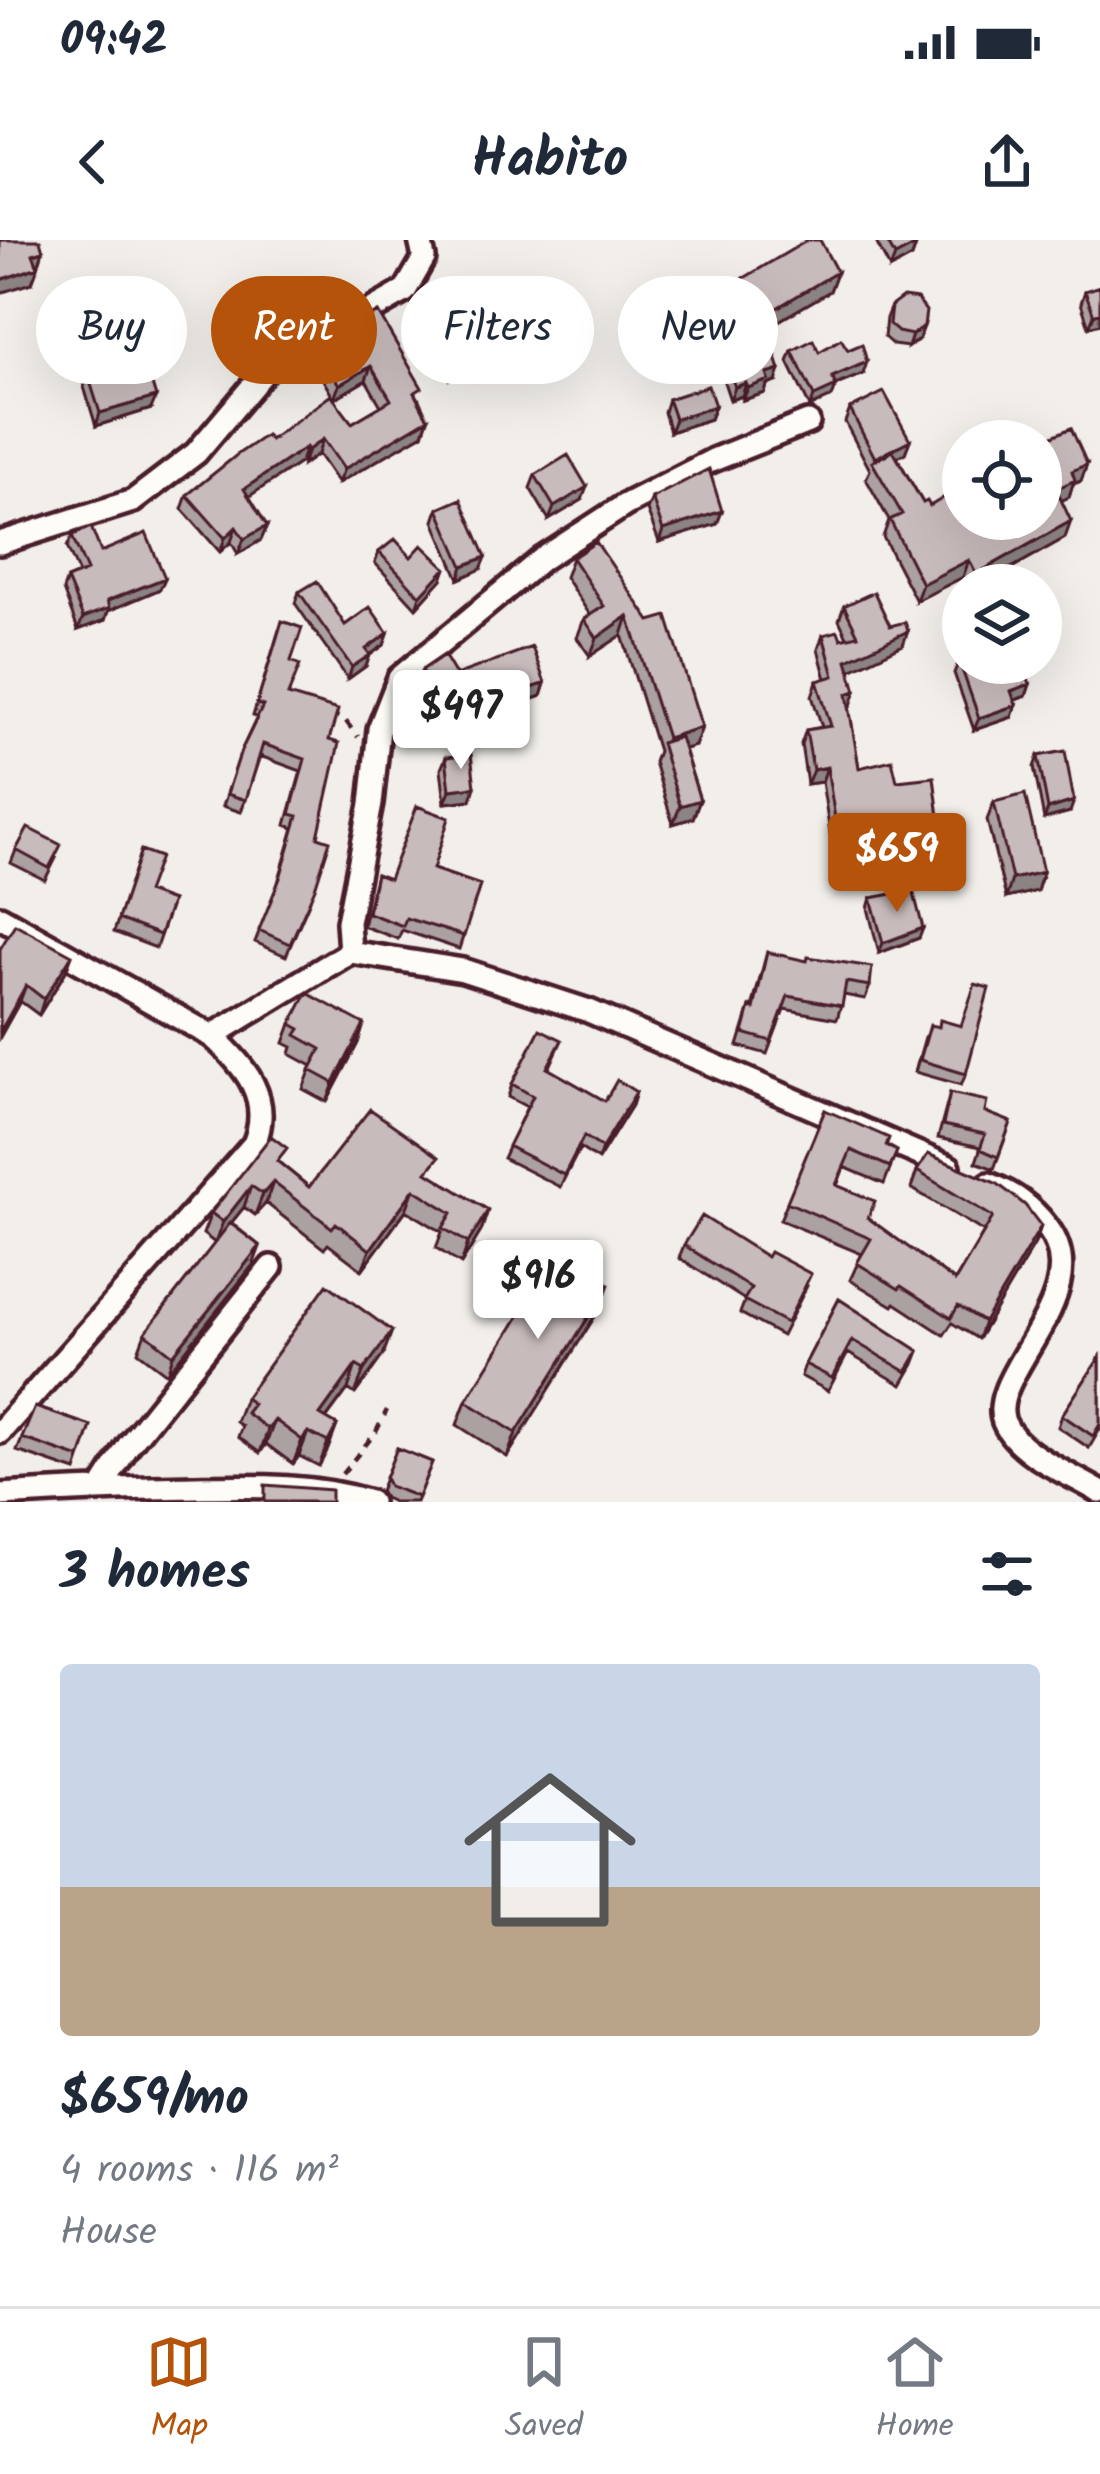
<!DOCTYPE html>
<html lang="en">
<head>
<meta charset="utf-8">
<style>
  :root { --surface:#fff; --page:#f2f2f3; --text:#1f2937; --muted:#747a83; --line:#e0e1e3; --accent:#b45309 }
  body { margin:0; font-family:Kalam,sans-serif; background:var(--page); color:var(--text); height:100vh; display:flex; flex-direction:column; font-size:45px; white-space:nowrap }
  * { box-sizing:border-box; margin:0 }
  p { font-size:39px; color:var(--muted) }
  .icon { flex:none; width:66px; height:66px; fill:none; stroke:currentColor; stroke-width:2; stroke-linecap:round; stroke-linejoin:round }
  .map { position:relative; height:1262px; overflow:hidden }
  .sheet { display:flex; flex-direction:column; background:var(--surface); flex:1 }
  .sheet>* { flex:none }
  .banner { position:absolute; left:36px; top:36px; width:1029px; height:108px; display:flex; gap:24px }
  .controls { position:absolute; left:942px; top:180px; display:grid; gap:24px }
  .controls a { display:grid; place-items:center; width:120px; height:120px; border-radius:50%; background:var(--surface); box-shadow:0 12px 48px #0002; font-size:60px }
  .price { position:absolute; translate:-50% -102px; padding:0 27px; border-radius:12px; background:#fff; color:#222; font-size:39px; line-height:78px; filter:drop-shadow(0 3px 6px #0008) }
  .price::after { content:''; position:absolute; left:50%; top:72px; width:36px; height:27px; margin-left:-18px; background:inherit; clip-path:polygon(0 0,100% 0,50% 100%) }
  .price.active { background:var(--accent); color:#fff }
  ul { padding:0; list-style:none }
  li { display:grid; align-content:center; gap:24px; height:636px; padding:0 60px }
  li+li { border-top:3px solid var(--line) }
  li span { display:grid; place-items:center; height:372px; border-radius:12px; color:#555 }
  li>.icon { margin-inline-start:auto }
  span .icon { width:216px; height:216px; fill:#fffc; stroke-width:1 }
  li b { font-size:51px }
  h2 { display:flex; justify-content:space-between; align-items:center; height:144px; padding:0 60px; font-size:51px }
  .pill { padding:0 42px; border-radius:54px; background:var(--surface); box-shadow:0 12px 48px #0002; font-size:42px; line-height:108px }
  .pill.active { background:var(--accent); color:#fff }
  .status { display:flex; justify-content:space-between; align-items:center; height:84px; padding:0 60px; background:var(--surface); direction:ltr }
  .status svg { height:33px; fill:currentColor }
  header { display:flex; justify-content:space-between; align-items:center; height:156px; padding:0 60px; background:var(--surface); font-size:54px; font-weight:600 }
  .tab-bar { display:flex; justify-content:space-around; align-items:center; height:168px; border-top:3px solid var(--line); background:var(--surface); font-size:33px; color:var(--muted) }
  .tab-bar a { display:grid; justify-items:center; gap:6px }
  .tab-bar .active { color:var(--accent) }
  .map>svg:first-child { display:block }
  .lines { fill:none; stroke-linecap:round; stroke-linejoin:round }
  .street-casing { stroke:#4a1f2b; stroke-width:30 }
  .path { stroke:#4a1f2b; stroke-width:4.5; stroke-dasharray:9 9; stroke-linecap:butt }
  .street { stroke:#fdfcf7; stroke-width:21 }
  .wall { fill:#aca1a1; stroke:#4a1f2b; stroke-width:3 }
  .shaded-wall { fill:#8c8383; stroke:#4a1f2b; stroke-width:3 }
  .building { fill:#c8bbbb; stroke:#4a1f2b; stroke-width:3 }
</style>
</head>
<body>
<div class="status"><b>09:42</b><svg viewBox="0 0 49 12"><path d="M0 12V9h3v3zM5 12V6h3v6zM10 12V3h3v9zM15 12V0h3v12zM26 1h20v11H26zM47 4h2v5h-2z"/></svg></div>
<header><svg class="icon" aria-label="back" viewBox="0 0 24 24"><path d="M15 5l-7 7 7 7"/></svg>Habito<svg class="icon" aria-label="share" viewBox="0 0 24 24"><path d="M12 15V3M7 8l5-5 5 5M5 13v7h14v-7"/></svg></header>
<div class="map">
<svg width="1100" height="1262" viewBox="0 0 1100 1262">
  <rect width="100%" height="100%" fill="#f2efeb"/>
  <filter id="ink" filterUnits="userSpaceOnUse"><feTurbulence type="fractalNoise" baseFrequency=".00833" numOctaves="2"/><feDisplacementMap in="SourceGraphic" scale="24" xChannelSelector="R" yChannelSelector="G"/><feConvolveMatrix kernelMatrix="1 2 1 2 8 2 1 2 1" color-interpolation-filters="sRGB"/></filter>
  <g filter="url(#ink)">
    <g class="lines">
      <g class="street-casing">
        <path id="street" d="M0,303L133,261L196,213L266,130L405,51L424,18L420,0
          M0,677L212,796L350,712L463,730L589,771L949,927
          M350,712L348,682L371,564L379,489L399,438L542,319L625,265L713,220L808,182
          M989,944C1014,954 1031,966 1047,987C1099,1054 985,1135 1004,1182C1018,1215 1071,1234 1100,1252
          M0,1192L254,904C273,858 245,826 212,796
          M101,1249L128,1206L271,1027
          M0,1255C65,1251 130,1248 195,1247C254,1246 313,1244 370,1262"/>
      </g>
      <path class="path" d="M330,474L344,479L358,497
        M342,1234L376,1192L387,1170"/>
      <use href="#street" class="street"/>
    </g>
    <path class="wall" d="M878,0H914L916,5L912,17L890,29L877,4Z
      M837,32L830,51L758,93L737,57L744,38Z
      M1100,46V84L1089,87L1081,63L1085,51Z
      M891,66L924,86L919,99L908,107L893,105L884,97L886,78Z
      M378,72L428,179L423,194L338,243L318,214L303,225L301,222L249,256L267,286L261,300L238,314L231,302L220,312L182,269L187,255L270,200L352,183L381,166L366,140L334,159L312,121L317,107Z
      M465,76L559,90L556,101L491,129L485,116L451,138L436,114L440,103L462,89Z
      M792,111L819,112L863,134L836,145L832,157L810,167L788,122Z
      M723,114L776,142L767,145L765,153L743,160L742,156L730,160L719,127Z
      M88,135L151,169L96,186L84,147Z
      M668,159L715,166L710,179L670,192L664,172Z
      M850,169L910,200L905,213L897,217L923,263L930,266L1087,224L1081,241L1073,244L1069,257L1061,260L1065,298L981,345H967L963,337L916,361L883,297L889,280L866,239L870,230L845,182Z
      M535,235L582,260L549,280L530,248Z
      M652,258L722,271L717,284L659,302L647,270Z
      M438,269L486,317L481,329L459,339L434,281Z
      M72,296L101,312L165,338L160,349L108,371L105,380L78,390L63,350L67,339L79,334L67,307Z
      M596,302L702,487L695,506L684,509L700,560L693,578L673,584L654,522L658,511L622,395L590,416L577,398L584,379L590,375L565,337L572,318Z
      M379,312L411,317L446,328L442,339L416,368L375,323Z
      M299,352L345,385L388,393L384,405L370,415L366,426L348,439L295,363Z
      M844,366L890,386L903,405L850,430L851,465L849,466L859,528L897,541L934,591L927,592L923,601L889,605L885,623L836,631L822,542L807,544L801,504L806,490L822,487L812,456L817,441L826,439L818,409L823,395L841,399L847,397L839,380Z
      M278,393L291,421L289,455L329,500L310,660L286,716L255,702L277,646L294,588L286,585L301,531L260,516L241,572L223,566L241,511L257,477L253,476Z
      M959,421L1030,444L1026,456L1015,460L1012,477L974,490L954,433Z
      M422,430L456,435L545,443L541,456L495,472L491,486L463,496L455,472L441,480L417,442Z
      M1038,516L1070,572L1044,579L1034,527Z
      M446,517L471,560L445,563L441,529Z
      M994,562L1043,632L1037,651L1006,658L987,580Z
      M16,610L56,618L45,640L11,623Z
      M141,610L147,652L172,661L156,708L114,692Z
      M433,629L480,645L459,709L402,690L398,699L363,686L376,634L389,639Z
      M871,658L923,688L919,698L879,713L868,668Z
      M0,709L66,731L39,775L20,761L0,797Z
      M767,712L870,746L865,759L844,755L837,779L784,769L767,814L738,806L750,767L752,768Z
      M291,784H364L358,803L327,862L303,849L312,826L290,814L292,807L284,803Z
      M938,787L966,834L961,845L915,832L925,797Z
      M562,800L549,829L605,861L636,852L632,865L598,920L580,908L560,947L503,918L527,867L508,857L512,844Z
      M950,853L985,872L1011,882L994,929L976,922L981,907L938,898Z
      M825,870L897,911L884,944L844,927L837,946L868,979L955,1041L984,992L911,948L917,931L1041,986L1035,1003L978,1099L952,1083L944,1095L895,1063L893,1066L850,1040L862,1014L780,980Z
      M281,924L309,947L432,936L488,970L481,991L461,1024L436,1008L442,992L406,970L362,1030L328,1004L324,1009L266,963L255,975L244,967L231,983L260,1006L253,1025L167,1134L138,1112L145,1093L215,1003L203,994L211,973Z
      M684,1005L807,1046L782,1096L740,1073L745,1060L679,1018Z
      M839,1059L919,1111L914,1124L902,1145L848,1113L828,1151L801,1136L805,1124Z
      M600,1068L507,1217L457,1185L466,1161Z
      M383,1115L355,1154L348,1149L326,1179L337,1185L328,1209L319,1226L299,1216L293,1224L266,1204L260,1213L238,1197L242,1186L236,1182L245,1158Z
      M1100,1117V1189L1089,1208L1058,1187L1062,1175Z
      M35,1167L91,1186L76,1231L17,1211Z
      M397,1208L432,1222L416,1262H393L384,1258L380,1251Z"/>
    <path class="shaded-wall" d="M916,5L912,17L890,29L895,16Z
      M43,11L38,27L33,14Z
      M38,27L32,43L0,53V40Z
      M837,32L830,51L758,93L765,75Z
      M1100,72V84L1089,87L1094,75Z
      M924,86L919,99L908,107L912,95Z
      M559,90L556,101L491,129L495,118Z
      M489,105L485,116L451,138L455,127Z
      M867,122L863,134L828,148L832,137Z
      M371,126L366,140L334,159L339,145Z
      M780,130L776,142L767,145L765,153L743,160L748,148L767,134Z
      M746,143L742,156L730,160L735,147Z
      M836,146L832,157L810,167L814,156Z
      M156,157L151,169L96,186L100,173Z
      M715,166L710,179L670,192L675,179Z
      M428,179L423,194L338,243L344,229Z
      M323,199L318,214L303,225L308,210Z
      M910,200L905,213L876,228L873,223L875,218Z
      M306,207L301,222L239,263L244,249Z
      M1087,224L1081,241L1073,244L1069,257L1050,266L1056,249L1072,231Z
      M587,247L582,260L549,280L554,267Z
      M722,271L717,284L659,302L663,290Z
      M1071,281L1065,298L981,345H972L976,334Z
      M267,286L261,300L238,314L244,299Z
      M236,287L231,302L220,312L225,298Z
      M486,317L481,329L459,339L463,326Z
      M969,320L963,337L916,361L922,344Z
      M446,328L442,339L416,368L420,356Z
      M165,338L160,349L108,371L105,380L78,390L83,378L107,361Z
      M628,376L622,395L590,416L597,398Z
      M908,391L903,405L842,434L847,420Z
      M388,393L384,405L363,420L370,415L366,426L348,439L352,427L366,409Z
      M545,443L541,456L487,476L492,463Z
      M1030,444L1026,456L1007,463L1011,451Z
      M856,451L851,465L841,468L847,454Z
      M459,459L455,472L441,480L446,468Z
      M1016,465L1012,477L974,490L979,478Z
      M496,474L491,486L463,496L468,483Z
      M702,487L695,506L665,515L663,509L667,498Z
      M827,527L822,542L807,544L813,530Z
      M475,547L471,560L445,563L450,550Z
      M700,560L693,578L673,584L680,566Z
      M1074,561L1070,572L1044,579L1048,569Z
      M939,577L934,591L927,592L923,601L882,605L887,591L927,578Z
      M890,609L885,623L836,631L841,617Z
      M1043,632L1037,651L1006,658L1012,639Z
      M923,688L919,698L879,713L883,703Z
      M72,715L66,731L39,775L44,759Z
      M26,745L20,761L0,797V792Z
      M364,784L358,803L327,862L334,843Z
      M636,852L632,865L598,920L602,908Z
      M273,942L266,963L255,975L263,954Z
      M251,946L244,967L215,1003L223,982Z
      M414,949L406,970L362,1030L370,1010Z
      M488,970L481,991L461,1024L468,1003Z
      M1041,986L1035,1003L978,1099L984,1082Z
      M260,1006L253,1025L167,1134L173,1115Z
      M609,1044L600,1068L507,1217L516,1193Z
      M392,1091L383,1115L355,1154L364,1130Z
      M356,1125L348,1149L314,1195L320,1175Z
      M275,1180L266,1204L260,1213L268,1189Z
      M337,1185L328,1209L319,1226L328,1202Z
      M308,1192L299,1216L293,1224L302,1200Z"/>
    <path class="building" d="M0,0H40L43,11L33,14L38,27L0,40Z
      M808,0H820L837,32L765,75L744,38Z
      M886,0H914L916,5L895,16Z
      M1100,46V72L1094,75L1085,51Z
      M903,57L917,59L926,71L924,86L912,95L898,92L889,84L891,66Z
      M494,60L559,90L495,118L489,105L455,127L440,103L470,84L465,76Z
      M378,72L422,148L414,153L428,179L344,229L323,199L308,210L306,207L244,249L267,286L244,299L236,287L225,298L187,255L238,214L266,195L270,200L331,155L352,183L391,160L371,126L339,145L317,107Z
      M770,98L780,130L767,134L769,140L748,148L746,143L735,147L723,114Z
      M841,99L848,110L862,104L867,122L832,137L836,146L814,156L792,111L813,100L819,112Z
      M144,118L156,157L100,173L88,135Z
      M708,146L715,166L675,179L668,159Z
      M884,152L910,200L875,218L850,169Z
      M1071,188L1087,224L1072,231L1075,240L1056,249L1071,281L976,334L969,320L922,344L890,280L902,274L872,222L893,211L923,263L927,261L930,266L963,246V279H1041V201Z
      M568,215L587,247L554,267L535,235Z
      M709,229L722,271L663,290L652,258Z
      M461,259L486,317L463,326L438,269Z
      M91,287L101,312L146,293L165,338L107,361L109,368L83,378L67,339L87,331L72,296Z
      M395,299L411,317L422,305L446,328L420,356L379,312Z
      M596,302L650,381L667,376L702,487L667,498L628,376L597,398L584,379L604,366L572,318Z
      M317,341L345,385L370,367L388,393L366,409L370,415L352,427L299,352Z
      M874,352L890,386L905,382L908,391L847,420L856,451L847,454L859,528L892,520L897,541L934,537L939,577L927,578L929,587L887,591L890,609L841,617L827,527L813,530L806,490L831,486L817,441L834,436L823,395L838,391L841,399L858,395L844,366Z
      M282,381L302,388L291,421L300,425L288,455L338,470L329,500L339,503L318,597L330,601L315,648L290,704L259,690L280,638L298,576L290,574L305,519L263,504L246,560L227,554L241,511L263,466L257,464Z
      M532,407L545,443L492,463L496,474L468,483L459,459L446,468L422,430L444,415L456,435Z
      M963,419V423H1023L1030,444L1011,451L1016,465L979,478L959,421Z
      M680,497L700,560L680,566L661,503Z
      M1065,511L1074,561L1048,569L1038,516Z
      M471,514L475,547L450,550L446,517Z
      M1025,554L1043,632L1012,639L994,562Z
      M417,566L449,578L433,629L480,645L464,696L406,678L403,686L368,673L376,634L389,639Z
      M28,588L61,605L49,628L16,610Z
      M141,610L160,617L147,652L172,661L160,695L118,679Z
      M913,650L923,688L883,703L871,658Z
      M15,684L72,715L44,759L26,745L0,792V709Z
      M767,712L807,721L808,717L872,727L870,746L846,742L842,766L788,756L771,801L743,793L750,767L754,769Z
      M975,744L989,748L966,834L920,820L930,785L939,787L940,780L961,786Z
      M307,753L364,784L334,843L310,830L321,809L296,795L300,789L291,784Z
      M540,789L562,800L547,828L605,861L617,840L636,852L602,908L584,896L564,935L508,906L533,856L512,844Z
      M950,853L987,861L985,872L1011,882L998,917L980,909L985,894L943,885Z
      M370,869L439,917L427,932L488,970L468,1003L443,988L452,973L414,949L370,1010L336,983L332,988L273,942L263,954L251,946L223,982L211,973L271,896L287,908L277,921L309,947Z
      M825,870L889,898L886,906L897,911L890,927L851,910L836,945L875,961L868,978L955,1041L993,977L917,931L928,914L998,944L1025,965L1041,986L984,1082L958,1066L951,1078L901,1046L899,1049L857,1023L871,999L787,962Z
      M702,976L767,1017L770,1012L811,1034L787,1083L744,1060L751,1048L684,1005Z
      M230,983L260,1006L173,1115L145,1093Z
      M559,1012L609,1044L516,1193L466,1161Z
      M327,1044L392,1091L364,1130L356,1125L320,1175L337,1185L328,1202L308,1192L302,1200L275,1180L268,1189L246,1173L253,1164L245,1158Z
      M839,1059L919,1111L907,1132L852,1100L832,1138L805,1124Z
      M1100,1117V1184L1093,1196L1062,1175Z
      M35,1167L91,1186L80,1218L22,1198Z
      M397,1208L432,1222L418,1257L389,1246L385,1238Z
      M265,1245L331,1250V1262H265Z"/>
  </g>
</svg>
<div class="controls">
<a><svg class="icon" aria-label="locate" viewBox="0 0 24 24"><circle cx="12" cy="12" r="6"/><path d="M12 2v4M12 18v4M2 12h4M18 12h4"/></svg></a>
<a><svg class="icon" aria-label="layers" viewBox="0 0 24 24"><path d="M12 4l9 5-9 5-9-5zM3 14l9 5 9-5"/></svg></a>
</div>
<b class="price" style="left:461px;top:532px">$497</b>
<b class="price active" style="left:897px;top:675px">$659</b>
<b class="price" style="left:538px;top:1102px">$916</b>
<div class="banner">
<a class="pill">Buy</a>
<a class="pill active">Rent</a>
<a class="pill">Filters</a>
<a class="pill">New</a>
</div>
</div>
<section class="sheet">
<h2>3 homes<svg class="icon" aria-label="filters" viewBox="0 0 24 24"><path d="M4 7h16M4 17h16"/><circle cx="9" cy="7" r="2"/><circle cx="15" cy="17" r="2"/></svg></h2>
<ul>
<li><span style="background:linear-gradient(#c9d6e8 60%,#b9a48a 0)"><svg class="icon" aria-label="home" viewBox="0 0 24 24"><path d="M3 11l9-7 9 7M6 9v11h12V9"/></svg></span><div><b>$659/mo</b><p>4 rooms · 116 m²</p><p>House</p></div></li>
</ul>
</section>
<nav class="tab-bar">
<a class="active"><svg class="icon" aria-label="map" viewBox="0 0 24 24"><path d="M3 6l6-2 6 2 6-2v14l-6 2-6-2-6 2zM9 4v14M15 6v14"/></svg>Map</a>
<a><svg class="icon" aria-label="saved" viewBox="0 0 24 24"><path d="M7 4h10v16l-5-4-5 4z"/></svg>Saved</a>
<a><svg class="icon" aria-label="home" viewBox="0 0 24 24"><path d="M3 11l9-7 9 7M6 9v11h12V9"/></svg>Home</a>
</nav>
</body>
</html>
